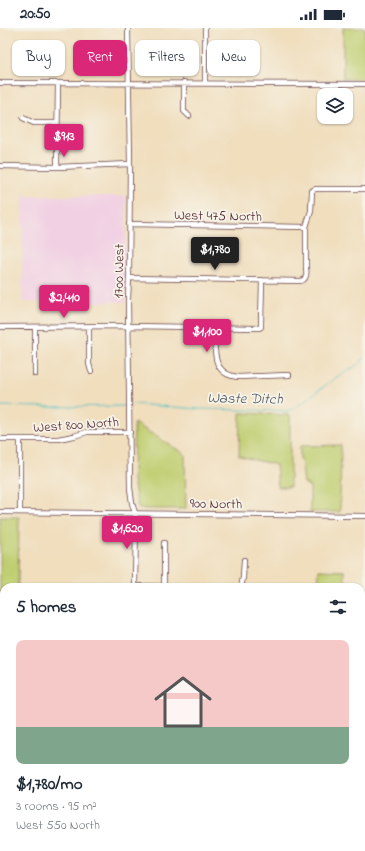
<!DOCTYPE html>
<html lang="en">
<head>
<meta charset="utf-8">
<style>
  :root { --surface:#fff; --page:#f6f6f7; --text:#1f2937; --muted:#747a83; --accent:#db2777 }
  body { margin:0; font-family:"Indie Flower",sans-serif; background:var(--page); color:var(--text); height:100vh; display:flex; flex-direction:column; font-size:15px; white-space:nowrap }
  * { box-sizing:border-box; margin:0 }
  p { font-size:13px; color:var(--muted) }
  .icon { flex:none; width:22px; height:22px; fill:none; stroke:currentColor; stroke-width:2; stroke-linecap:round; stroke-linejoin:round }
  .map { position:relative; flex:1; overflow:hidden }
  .drawer { position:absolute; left:0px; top:555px; width:365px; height:268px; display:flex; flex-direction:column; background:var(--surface); border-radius:12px 12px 0 0; box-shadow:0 1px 3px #0004 }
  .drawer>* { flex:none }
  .guide { position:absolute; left:12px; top:12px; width:341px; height:36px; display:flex; gap:8px }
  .fabs { position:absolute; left:317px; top:60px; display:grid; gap:8px }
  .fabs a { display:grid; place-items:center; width:36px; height:36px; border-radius:8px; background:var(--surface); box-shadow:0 1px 3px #0004; font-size:20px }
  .price { position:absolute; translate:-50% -34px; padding:0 9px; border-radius:4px; background:var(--accent); color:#fff; font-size:13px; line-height:26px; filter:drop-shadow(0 1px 2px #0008) }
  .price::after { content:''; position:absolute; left:50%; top:24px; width:12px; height:9px; margin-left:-6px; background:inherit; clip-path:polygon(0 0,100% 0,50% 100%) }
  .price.current { background:#222; color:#fff }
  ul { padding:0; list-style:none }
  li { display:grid; align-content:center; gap:8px; height:212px; padding:0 16px }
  li span { display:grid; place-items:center; height:124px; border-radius:8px; color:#555 }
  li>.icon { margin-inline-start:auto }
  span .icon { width:72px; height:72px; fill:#fffc; stroke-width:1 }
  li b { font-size:17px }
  h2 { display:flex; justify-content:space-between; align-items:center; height:48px; padding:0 16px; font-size:17px }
  .tag { padding:0 14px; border-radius:8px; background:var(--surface); box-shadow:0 1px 3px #0004; font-size:14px; line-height:36px }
  .tag.current { background:var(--accent); color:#fff }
  .status { display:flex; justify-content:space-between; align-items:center; height:28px; padding:0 20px; background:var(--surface); direction:ltr }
  .status svg { height:11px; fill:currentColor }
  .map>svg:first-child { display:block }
  .built { fill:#f1d0e3 }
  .green { fill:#bfce70; stroke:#84764e }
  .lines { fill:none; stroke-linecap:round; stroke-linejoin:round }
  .stream { stroke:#4ebdc3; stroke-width:1 }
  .minor-casing { stroke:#633c41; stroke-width:6 }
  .minor { stroke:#fff; stroke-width:4.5 }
  .labels { text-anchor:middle; stroke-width:3.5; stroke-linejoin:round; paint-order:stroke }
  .street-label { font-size:14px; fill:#4a1f2b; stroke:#f7f3e8 }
  .water-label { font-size:15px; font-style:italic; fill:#4b5660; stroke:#f7f3e8 }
</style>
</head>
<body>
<div class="status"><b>20:50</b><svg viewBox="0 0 49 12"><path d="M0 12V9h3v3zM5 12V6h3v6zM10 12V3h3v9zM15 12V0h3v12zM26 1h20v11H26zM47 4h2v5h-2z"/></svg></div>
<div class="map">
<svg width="365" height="823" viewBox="0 0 365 823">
  <rect width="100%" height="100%" fill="#f7f3e8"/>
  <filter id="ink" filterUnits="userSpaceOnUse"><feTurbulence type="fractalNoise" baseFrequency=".025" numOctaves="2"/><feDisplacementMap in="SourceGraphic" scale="8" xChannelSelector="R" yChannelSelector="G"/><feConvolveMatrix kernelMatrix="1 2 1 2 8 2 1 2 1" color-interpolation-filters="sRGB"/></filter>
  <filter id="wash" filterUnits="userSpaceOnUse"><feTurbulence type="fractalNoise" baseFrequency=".012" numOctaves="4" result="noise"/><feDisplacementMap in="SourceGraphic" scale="16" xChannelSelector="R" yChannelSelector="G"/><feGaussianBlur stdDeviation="0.9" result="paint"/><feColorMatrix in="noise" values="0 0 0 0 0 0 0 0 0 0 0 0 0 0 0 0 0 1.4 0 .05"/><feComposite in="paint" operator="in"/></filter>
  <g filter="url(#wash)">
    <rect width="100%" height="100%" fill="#f0debd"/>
    <path class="built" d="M23,168H126V274H22Z"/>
    <path class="green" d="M343,0H365V51H343Z
      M240,385L290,387V459H278L276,437L239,428Z
      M134,395L185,426L186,481H139L138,480L133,452Z
      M341,417L340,484H310V459L304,455L301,432L300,431V418Z
      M0,489H19L18,559H4V564H0Z
      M319,542L345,543V559H318Z"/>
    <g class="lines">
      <path class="stream" d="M133,376L199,381L288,383L293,381L337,349L356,338L365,330
        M0,378L46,379L124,378"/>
    </g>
  </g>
  <g filter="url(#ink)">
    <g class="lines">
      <g class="minor-casing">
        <path id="minor" d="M128,0L130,136L129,250L128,271L130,460L132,475L135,485L136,494L135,559
          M205,0V55
          M184,54V83L189,88
          M0,55L365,56
          M23,90L34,95H57
          M0,138L57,139L130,136
          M57,139L58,55
          M129,196L306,199
          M129,250L301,253C307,251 307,246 306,240V199L311,183L312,163L315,161H365
          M0,299L129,298L259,300L261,299V296L262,252
          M35,299V346
          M89,299V336L91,343
          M215,299C215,320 210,347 239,349L289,347
          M0,411H58L74,408L87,404H130
          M20,411V484
          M0,484L365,488
          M164,515V558
          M135,558L181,559
          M241,559L243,550L244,532
          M0,590L4,591
          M361,686H365
          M0,697H4
          M361,731H365
          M217,819V823
          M67,823V819
          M130,823V819
          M362,823L364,777L365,772"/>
      </g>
      <use href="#minor" class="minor"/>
    </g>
  </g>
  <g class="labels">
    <g class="street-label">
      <text transform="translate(218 187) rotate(1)" y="5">West 475 North</text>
      <text transform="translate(118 243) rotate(-89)" y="5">1700 West</text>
      <text transform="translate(76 396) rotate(-4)" y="5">West 800 North</text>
      <text transform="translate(216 475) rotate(1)" y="5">900 North</text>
    </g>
    <g class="water-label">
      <text transform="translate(245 370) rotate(1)" y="5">Waste Ditch</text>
    </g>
  </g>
</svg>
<div class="fabs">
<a><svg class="icon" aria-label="layers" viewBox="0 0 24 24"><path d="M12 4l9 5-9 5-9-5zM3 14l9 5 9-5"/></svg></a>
</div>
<b class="price" style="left:64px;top:130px">$913</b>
<b class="price current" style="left:215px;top:243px">$1,780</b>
<b class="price" style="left:64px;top:291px">$2,410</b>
<b class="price" style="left:207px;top:325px">$1,100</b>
<b class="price" style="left:127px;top:522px">$1,620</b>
<div class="guide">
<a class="tag">Buy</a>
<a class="tag current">Rent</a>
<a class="tag">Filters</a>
<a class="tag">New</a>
</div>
<section class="drawer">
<h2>5 homes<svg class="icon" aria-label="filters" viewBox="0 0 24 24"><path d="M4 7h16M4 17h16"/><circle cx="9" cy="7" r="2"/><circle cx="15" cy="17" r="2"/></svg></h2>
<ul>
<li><span style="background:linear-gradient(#f6c9c9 70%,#7fa58c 0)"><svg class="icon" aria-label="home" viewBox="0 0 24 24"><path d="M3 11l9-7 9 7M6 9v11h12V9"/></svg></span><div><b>$1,780/mo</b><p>3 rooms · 95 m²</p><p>West 550 North</p></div></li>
</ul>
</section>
</div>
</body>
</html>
